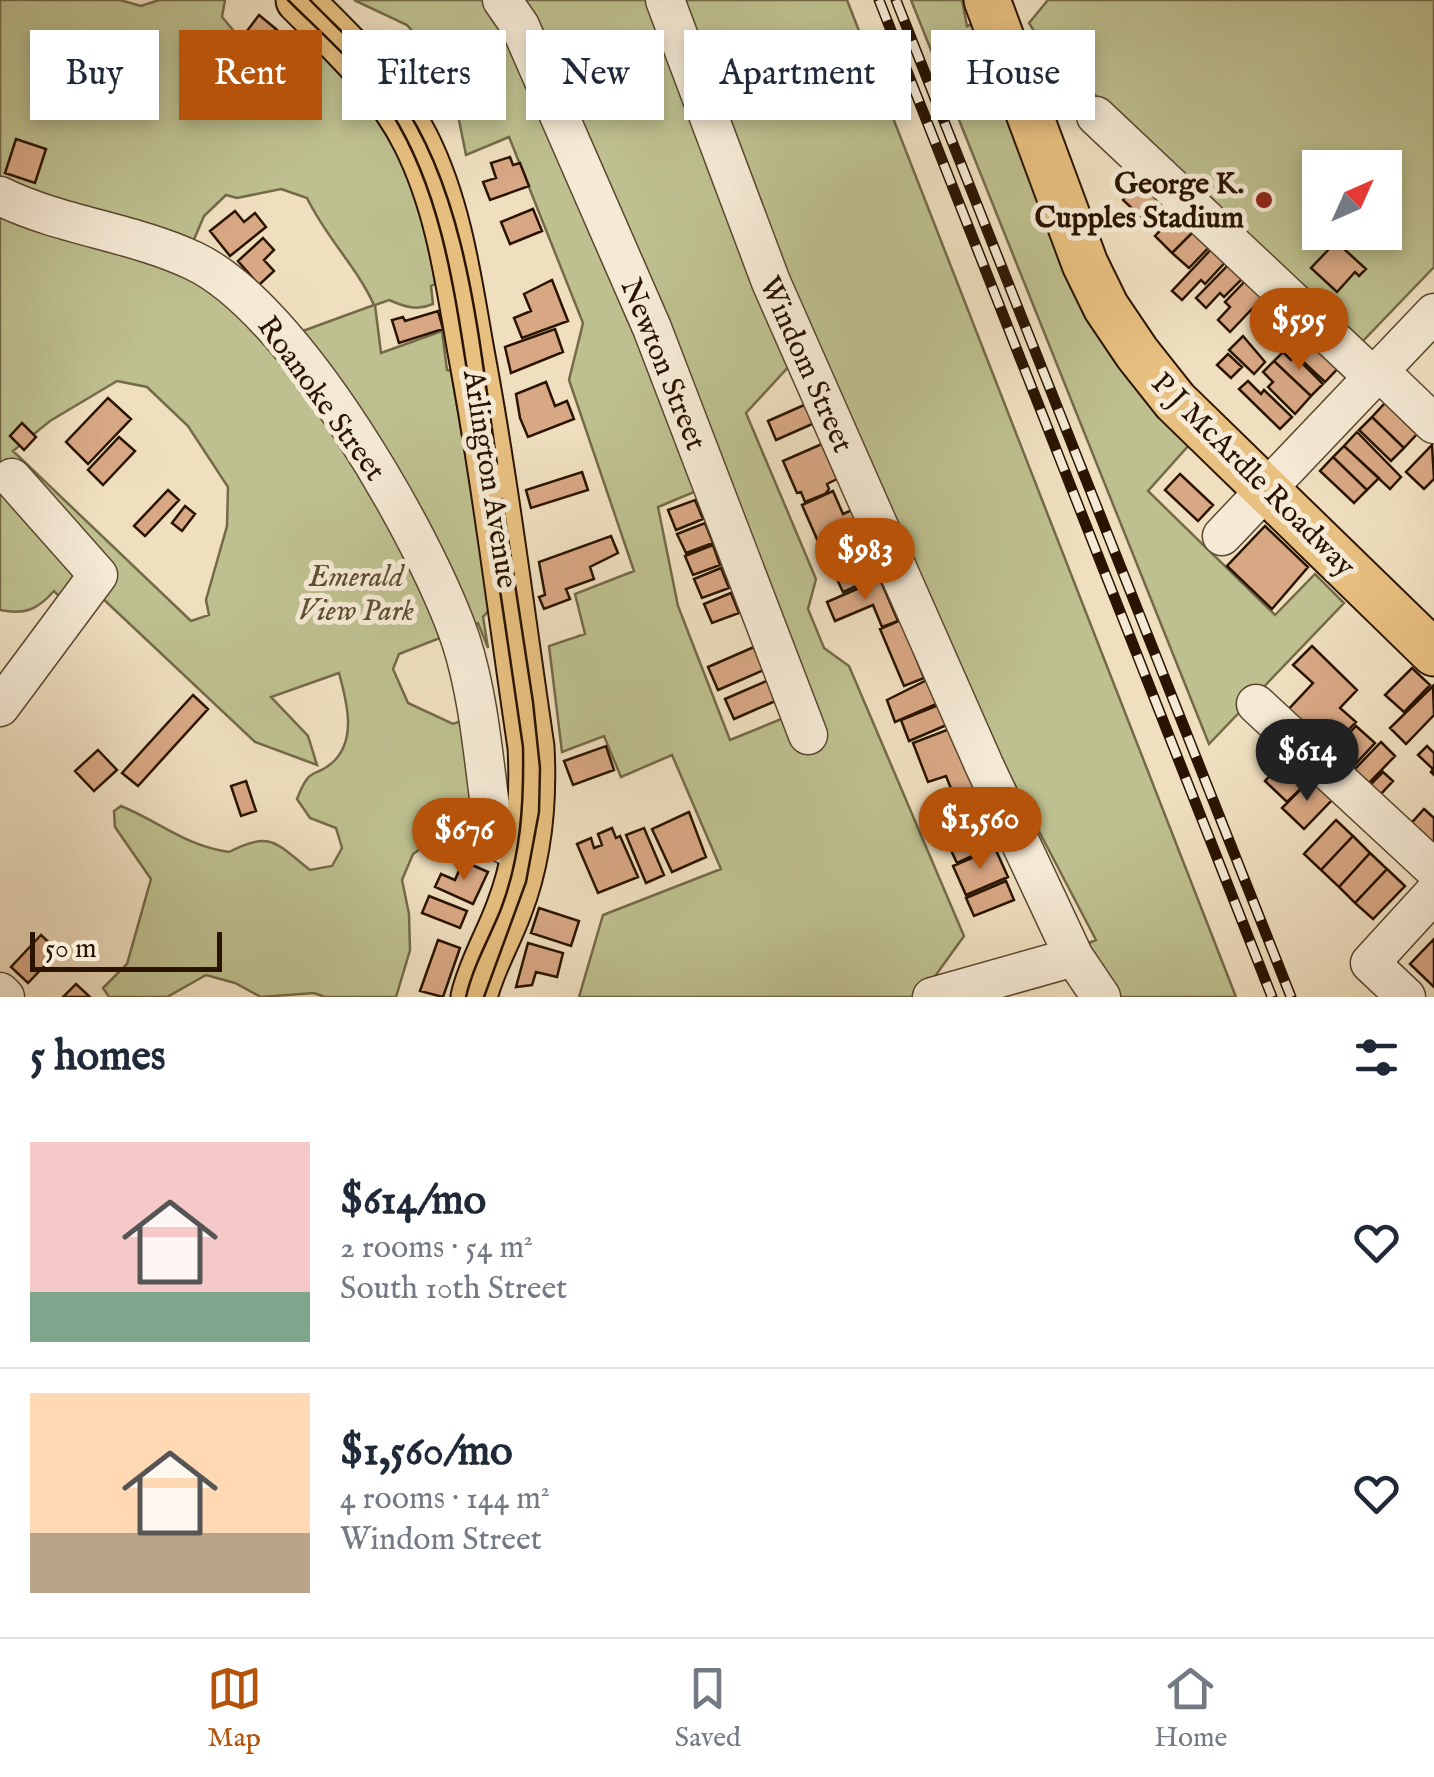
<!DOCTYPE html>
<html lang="en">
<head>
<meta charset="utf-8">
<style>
  :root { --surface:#fff; --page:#f6f6f7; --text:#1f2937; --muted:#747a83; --line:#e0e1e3; --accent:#b45309 }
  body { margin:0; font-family:"IM FELL English",serif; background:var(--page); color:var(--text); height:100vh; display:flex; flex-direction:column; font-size:38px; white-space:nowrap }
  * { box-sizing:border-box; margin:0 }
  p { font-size:32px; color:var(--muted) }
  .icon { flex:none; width:55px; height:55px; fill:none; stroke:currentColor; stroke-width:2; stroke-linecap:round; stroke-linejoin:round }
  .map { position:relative; height:997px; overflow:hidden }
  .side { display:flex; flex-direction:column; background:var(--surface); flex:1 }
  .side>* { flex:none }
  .banner { position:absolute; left:30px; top:30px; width:1375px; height:90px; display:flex; gap:20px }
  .needle { width:65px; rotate:45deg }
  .controls { position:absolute; left:1302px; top:150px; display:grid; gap:20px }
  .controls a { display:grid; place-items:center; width:100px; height:100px; border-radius:0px; background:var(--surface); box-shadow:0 5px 15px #0003; font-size:50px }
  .scale { position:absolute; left:30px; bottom:25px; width:192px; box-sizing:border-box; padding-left:10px; border:5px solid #2a1401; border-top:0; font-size:28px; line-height:35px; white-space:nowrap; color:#2a1401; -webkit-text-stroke:8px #f5ead5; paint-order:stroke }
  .price { position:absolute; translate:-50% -85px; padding:0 22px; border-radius:35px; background:var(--accent); color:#fff; font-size:32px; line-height:65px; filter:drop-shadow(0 2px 5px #0008) }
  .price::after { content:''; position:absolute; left:50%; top:60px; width:30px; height:22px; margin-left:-15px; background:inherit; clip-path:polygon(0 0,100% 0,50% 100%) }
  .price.current { background:#222; color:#fff }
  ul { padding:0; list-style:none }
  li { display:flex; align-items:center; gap:30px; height:250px; padding:0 30px }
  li+li { border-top:2px solid var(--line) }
  li span { display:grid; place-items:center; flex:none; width:280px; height:200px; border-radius:0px; color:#555 }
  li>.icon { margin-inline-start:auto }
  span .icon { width:120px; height:120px; fill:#fffc; stroke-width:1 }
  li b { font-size:42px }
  h2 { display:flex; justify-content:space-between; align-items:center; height:120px; padding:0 30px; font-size:42px }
  .tag { padding:0 35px; border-radius:0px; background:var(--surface); box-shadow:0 5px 15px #0003; font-size:35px; line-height:90px }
  .tag.current { background:var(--accent); color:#fff }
  .dock { display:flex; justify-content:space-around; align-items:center; height:140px; border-top:2px solid var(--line); background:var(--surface); font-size:28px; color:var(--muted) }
  .dock a { display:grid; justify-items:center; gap:5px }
  .dock .current { color:var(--accent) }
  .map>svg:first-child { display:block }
  .green { fill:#bec08f; stroke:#746a48; stroke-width:2.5; fill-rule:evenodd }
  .building { fill:#d8a884; stroke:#2a1401; stroke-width:2.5 }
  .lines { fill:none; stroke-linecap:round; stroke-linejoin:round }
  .minor-casing { stroke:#5b4730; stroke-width:41 }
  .major-casing { stroke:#2a1401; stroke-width:49 }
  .minor { stroke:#f5ead5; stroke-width:38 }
  .major { stroke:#e8c080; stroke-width:45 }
  .tram { stroke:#2a1401; stroke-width:2.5 }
  .rail-casing { stroke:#2a1401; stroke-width:11 }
  .rail { stroke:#f5ead5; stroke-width:8; stroke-dasharray:22; stroke-linecap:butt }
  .poi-dot { fill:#8f2418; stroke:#f5ead5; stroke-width:4 }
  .labels { text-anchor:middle; stroke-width:10; stroke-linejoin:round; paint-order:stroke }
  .poi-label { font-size:30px; font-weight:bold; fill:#2a1401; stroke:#f5ead5; text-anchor:end }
  .street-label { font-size:30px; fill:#2a1401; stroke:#f5ead5 }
  .park-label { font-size:30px; font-style:italic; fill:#5e5033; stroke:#f5ead5 }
</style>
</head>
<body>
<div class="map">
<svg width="1434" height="997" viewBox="0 0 1434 997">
  <rect width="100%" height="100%" fill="#efdfbf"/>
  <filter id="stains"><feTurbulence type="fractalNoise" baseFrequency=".002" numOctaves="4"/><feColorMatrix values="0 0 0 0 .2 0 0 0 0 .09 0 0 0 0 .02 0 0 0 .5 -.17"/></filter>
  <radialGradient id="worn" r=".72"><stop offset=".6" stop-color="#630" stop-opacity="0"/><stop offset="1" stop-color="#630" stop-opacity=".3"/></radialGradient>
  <path class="green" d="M0,0H120L141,6L159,0H225L222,17L238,36L231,50L246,68L271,78L311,38C363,91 404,150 426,222C432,242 432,264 435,284L431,286L433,304C417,311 405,307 389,300L375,305L381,353L442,331L447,370L451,371L492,607L483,617L488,648L478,623L399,654L393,669L408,703L453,724L474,716L482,824L465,818L413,854L402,880L409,914L410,950L396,997H325L314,993L261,997L235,983L206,975L167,997H109L103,988L127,964L151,879L115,827L114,811L121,806C162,823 184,845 229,852C271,830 276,843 310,870L332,866L342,848L336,828L310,818L297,799C311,762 316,780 335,760C357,737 346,699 339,673L271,697L308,736L317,765L255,742L82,579L70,607L54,591C37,610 25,615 0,610ZM281,189L307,198C327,239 357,267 374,305L300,332L189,251L204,216L226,195L237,198ZM117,381L147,387L188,426L228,487L227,526L206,600L209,615L191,621L13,451L50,421Z
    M354,0H847L1236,997H1110L1084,945L1096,940L793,362L746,413L816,579L808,609L824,648L849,666L964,936L920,997H579L603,915L721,869L672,755L621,777L604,736L562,752L549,646L585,634L575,594L634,571L569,380L583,323L509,137L466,155L450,75L407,25ZM720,481L808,708L730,740L678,606L658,507Z
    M911,0H962L967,26L973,24L1189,445L1148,491L1275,615L1315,574L1344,603L1209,744Z
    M1048,0H1434V267L1360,344L1044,47L1029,23ZM1320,168H1385V232H1320Z"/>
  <path class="building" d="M259,15L276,29L251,60L235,47Z
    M277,30L294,43L271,72L255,59Z
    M16,139L46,149L35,183L5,173Z
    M510,157L513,165L520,163L529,186L490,200L483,182L496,178L491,163Z
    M1145,176L1175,203L1153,228L1123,200Z
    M533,209L542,231L510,244L501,222Z
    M1181,209L1199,226L1172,253L1155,236Z
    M235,211L244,222L255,213L266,227L230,256L210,231Z
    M1199,226L1215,241L1189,268L1172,253Z
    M263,238L274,250L264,260L274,271L259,285L238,261Z
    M1332,238L1366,269L1359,276L1355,272L1337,292L1311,268L1330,248L1326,245Z
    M1217,243L1231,256L1205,284L1201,280L1182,300L1172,291Z
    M1234,259L1249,272L1224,297L1220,293L1206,308L1196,298Z
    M1251,275L1269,291L1230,332L1218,320L1230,307L1225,302Z
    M552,280L568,321L522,338L514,318L531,311L524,294Z
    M1276,298L1291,312L1262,338L1253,330L1258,326L1253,321Z
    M438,311L443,329L399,343L392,320L403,317L405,321Z
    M1302,322L1344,362L1325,382L1283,343Z
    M555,329L563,352L511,373L505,347Z
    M1243,336L1265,362L1254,374L1229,350Z
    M1283,352L1291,360L1295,356L1323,384L1311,396L1274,361Z
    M1228,354L1242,367L1231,378L1217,365Z
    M1274,361L1311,396L1295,414L1268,387L1273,382L1263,372Z
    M1248,381L1261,394L1264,390L1292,417L1280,429L1239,389Z
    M546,382L555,406L567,401L574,419L528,437L520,418L516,394Z
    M108,398L131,419L88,464L66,442Z
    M811,402L819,421L776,440L768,421Z
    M1385,403L1417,434L1404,448L1372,417Z
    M1372,417L1404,448L1391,461L1359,430Z
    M22,423L36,437L24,450L10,436Z
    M1357,432L1401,477L1390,489L1344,446Z
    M119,437L135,451L103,485L88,470Z
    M822,444L837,479L827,484L829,489L825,494L805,502L801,492L797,493L783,461Z
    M1432,445L1434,479L1424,489L1406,472Z
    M1344,446L1379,478L1367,490L1333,457Z
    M1333,457L1367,490L1354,503L1320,471Z
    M582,472L588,490L531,508L526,490Z
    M1180,474L1213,505L1198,521L1165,490Z
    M168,490L179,500L145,536L134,526Z
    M833,491L843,514L854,509L862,527L820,546L802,505Z
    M695,500L703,519L676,530L668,510Z
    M185,506L195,514L182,531L172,523Z
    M705,523L713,543L686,553L677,534Z
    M1265,526L1308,567L1272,609L1227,566Z
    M860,533L880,576L843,592L823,549Z
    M611,536L618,553L590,567L594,579L566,589L570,599L544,609L539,597L545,595L539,562Z
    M713,545L720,565L693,575L685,556Z
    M721,568L729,588L702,598L694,579Z
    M880,579L898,621L882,627L873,605L835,621L827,602Z
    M731,593L739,613L712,623L704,604Z
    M901,620L924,678L904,686L880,629Z
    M1312,646L1357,690L1340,708L1356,722L1327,752L1286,712L1313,683L1293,665Z
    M754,647L764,670L718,690L708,667Z
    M1412,668L1430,685L1404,712L1385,695Z
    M931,678L941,702L895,722L887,700Z
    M771,679L780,699L734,719L725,699Z
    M1433,686L1434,715L1406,744L1390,728Z
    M193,695L208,709L138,786L122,773Z
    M941,704L949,724L909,741L901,720Z
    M1356,726L1375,743L1349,771L1330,754Z
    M952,728L982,806L961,814L946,776L928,782L913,743Z
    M1381,742L1395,756L1365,787L1351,773Z
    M606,746L614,770L573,785L564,761Z
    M1427,746L1434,753V775L1431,772L1433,769L1418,755Z
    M98,750L117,770L94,791L75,771Z
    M1292,752L1316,774L1287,802L1265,781Z
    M1383,772L1393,781L1378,797L1367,788Z
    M1311,779L1332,800L1304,829L1282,808Z
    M246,781L256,811L241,816L231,786Z
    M980,809L996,845L957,863L940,827Z
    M1424,809L1434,818V853L1407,828Z
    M689,812L706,857L672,872L652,829Z
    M1336,820L1353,836L1321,870L1304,854Z
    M612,828L616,838L620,836L638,877L598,893L577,844L591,838L594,848L602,845L598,834Z
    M644,828L664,875L646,883L626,835Z
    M1353,836L1370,853L1339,887L1321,870Z
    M995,848L1008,877L966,895L953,866Z
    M1370,853L1387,869L1355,903L1339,887Z
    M463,861L488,872L473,904L435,887L441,874L455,880Z
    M1387,869L1405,886L1373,919L1355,903Z
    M1006,881L1014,900L974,916L966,898Z
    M429,896L467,911L460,928L422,913Z
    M539,908L579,921L571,946L531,933Z
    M41,935L55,948L44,960L47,963L28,983L11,967Z
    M1434,939V987L1410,964Z
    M438,940L460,948L443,997L420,991Z
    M528,943L563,953L557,977L536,972L532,985L516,987Z
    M76,984L90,997H63Z"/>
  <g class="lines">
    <g class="minor-casing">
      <path id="minor" d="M502,0L520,26L652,328L808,735
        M665,0L771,282L984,765L1074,957L1101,997
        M1096,116L1372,376
        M0,196C61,226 133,232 194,261C294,308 426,537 461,641C480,700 484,767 493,828L502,843L525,855
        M1378,370L1434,424
        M1222,536L1434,313
        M1256,704L1434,869
        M0,707L98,575L12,478
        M0,992L5,997
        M932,997L1074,957
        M1406,997L1370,963L1434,893"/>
    </g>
    <g class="major-casing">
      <path id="major" d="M299,0C342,43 389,86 416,141C448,205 458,277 470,346C495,479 511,613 531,747C534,802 529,857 509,909C498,939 481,967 474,997
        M987,0L1085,264L1106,307L1137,353L1175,401L1434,653"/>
    </g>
    <use href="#minor" class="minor"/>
    <use href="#major" class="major"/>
    <path class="tram" d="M288,0C323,35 364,70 391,112C445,197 456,304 472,402C490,517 506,632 523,747C524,803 521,856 501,909C489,939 473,966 466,997
      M310,0C340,31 374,60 398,96C469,197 479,345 497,464
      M484,997L526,882L539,812L540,768L533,702L502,499"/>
    <g class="rail-casing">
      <path id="rail" d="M879,0L1272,997
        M896,0L1291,997"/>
    </g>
    <use href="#rail" class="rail"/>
  </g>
  <circle class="poi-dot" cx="1264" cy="200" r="10"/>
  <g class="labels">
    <g class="poi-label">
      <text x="1244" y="193">George K.<tspan x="1244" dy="34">Cupples Stadium</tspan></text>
    </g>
    <g class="street-label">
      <text transform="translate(664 364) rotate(68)" y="10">Newton Street</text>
      <text transform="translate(807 364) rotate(66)" y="10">Windom Street</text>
      <text transform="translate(322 398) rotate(54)" y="10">Roanoke Street</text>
      <text transform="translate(1254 474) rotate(45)" y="10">P J McArdle Roadway</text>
      <text transform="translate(491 479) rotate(81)" y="10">Arlington Avenue</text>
    </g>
    <g class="park-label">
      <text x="356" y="586">Emerald<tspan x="356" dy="34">View Park</tspan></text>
    </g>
  </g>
  <rect width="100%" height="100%" filter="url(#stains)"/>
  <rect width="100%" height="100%" fill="url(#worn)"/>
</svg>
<div class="controls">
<a><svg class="needle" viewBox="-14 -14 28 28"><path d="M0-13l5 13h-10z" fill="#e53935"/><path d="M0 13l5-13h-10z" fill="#747a83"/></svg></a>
</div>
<div class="scale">50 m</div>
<b class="price" style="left:1299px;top:373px">$595</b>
<b class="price" style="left:865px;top:603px">$983</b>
<b class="price current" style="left:1307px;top:804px">$614</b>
<b class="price" style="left:980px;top:872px">$1,560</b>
<b class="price" style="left:464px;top:883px">$676</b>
<div class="banner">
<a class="tag">Buy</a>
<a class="tag current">Rent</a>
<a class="tag">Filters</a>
<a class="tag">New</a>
<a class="tag">Apartment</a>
<a class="tag">House</a>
</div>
</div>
<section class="side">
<h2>5 homes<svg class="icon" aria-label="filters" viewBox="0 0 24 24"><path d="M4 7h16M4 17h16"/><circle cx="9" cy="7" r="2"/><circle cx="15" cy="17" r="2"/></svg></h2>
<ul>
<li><span style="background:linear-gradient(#f6c9c9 75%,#7fa58c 0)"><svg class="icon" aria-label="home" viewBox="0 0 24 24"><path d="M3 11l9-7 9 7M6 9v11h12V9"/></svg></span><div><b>$614/mo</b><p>2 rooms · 54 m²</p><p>South 10th Street</p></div><svg class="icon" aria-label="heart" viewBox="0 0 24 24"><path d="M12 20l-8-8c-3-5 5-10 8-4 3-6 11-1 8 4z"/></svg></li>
<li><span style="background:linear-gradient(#ffd9b3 70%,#b9a48a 0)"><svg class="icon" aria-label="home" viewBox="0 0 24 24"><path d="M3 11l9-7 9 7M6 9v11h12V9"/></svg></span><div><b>$1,560/mo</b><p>4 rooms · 144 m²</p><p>Windom Street</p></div><svg class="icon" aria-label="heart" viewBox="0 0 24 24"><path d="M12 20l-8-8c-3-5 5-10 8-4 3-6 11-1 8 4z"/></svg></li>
</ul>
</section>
<nav class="dock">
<a class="current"><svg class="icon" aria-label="map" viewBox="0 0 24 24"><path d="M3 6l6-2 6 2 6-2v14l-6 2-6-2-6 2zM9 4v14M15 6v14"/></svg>Map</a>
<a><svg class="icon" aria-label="saved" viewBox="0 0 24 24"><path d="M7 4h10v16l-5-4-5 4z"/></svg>Saved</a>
<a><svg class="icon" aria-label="home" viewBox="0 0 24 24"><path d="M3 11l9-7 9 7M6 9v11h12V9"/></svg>Home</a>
</nav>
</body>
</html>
